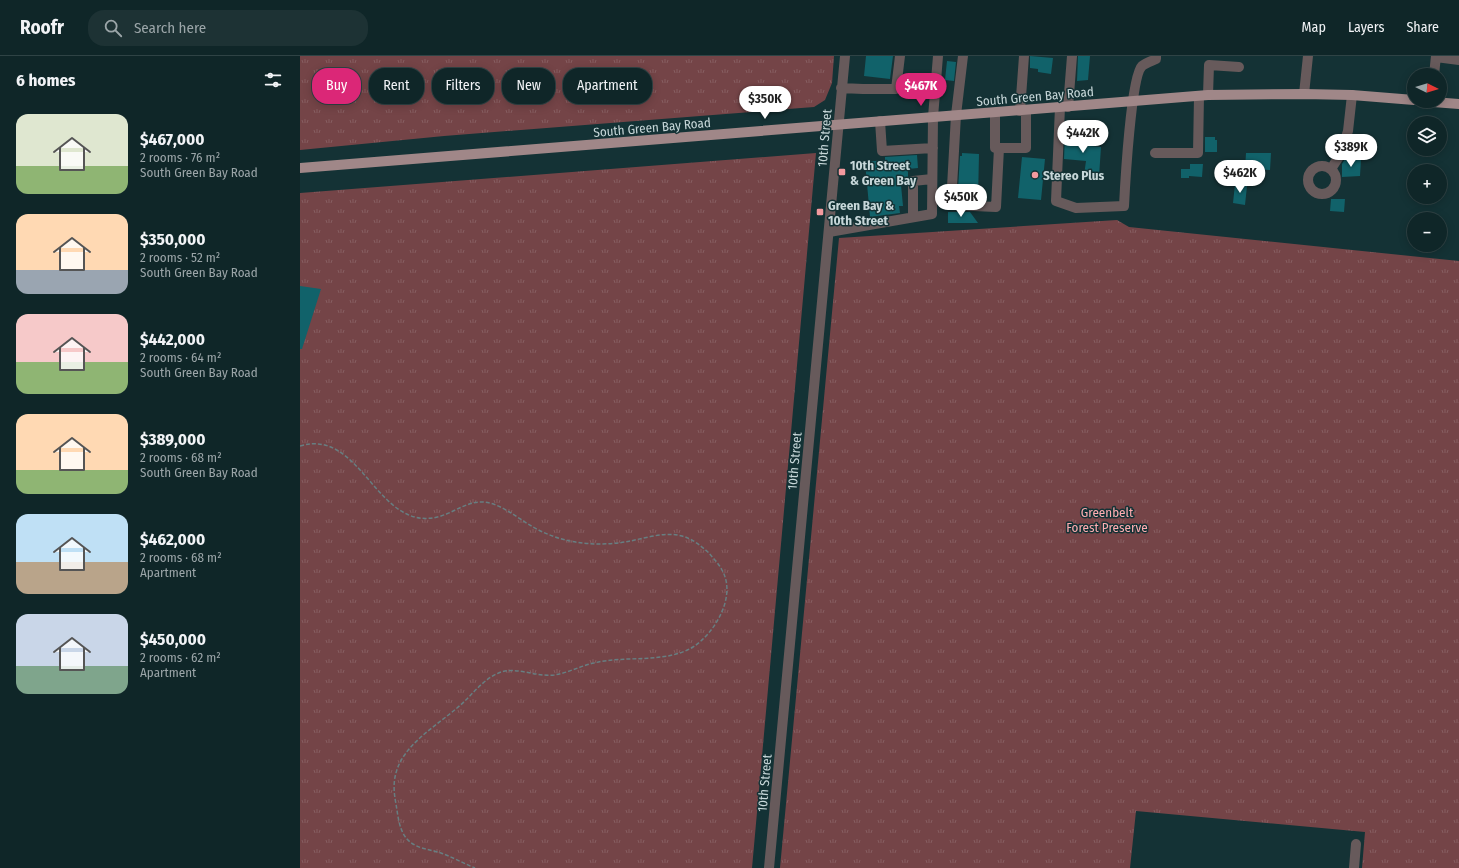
<!DOCTYPE html>
<html lang="en">
<head>
<meta charset="utf-8">
<style>
  :root { --surface:#0f2628; --page:#1d3234; --text:#f1f3f6; --muted:#9ba5a8; --line:#2f4345; --accent:#db2777 }
  body { margin:0; font-family:"Fira Sans Condensed",sans-serif; background:var(--page); color:var(--text); height:100vh; display:flex; flex-direction:column; font-size:15px; white-space:nowrap }
  * { box-sizing:border-box; margin:0 }
  p { font-size:13px; color:var(--muted) }
  .icon { flex:none; width:22px; height:22px; fill:none; stroke:currentColor; stroke-width:2; stroke-linecap:round; stroke-linejoin:round }
  .map { position:relative; flex:1; overflow:hidden }
  .panel { display:flex; flex-direction:column; background:var(--surface); width:300px }
  .panel>* { flex:none }
  .guide { position:absolute; left:12px; top:12px; width:380px; height:36px; display:flex; gap:8px }
  .needle { width:26px; rotate:95deg }
  .tools { position:absolute; left:1107px; top:12px; display:grid; gap:8px }
  .tools a { display:grid; place-items:center; width:40px; height:40px; border-radius:50%; background:var(--surface); box-shadow:0 2px 10px #0003,0 0 0 1px var(--line); font-size:20px }
  .price { position:absolute; translate:-50% -34px; padding:0 9px; border-radius:14px; background:#fff; color:#222; font-size:13px; line-height:26px; filter:drop-shadow(0 1px 2px #0008) }
  .price::after { content:''; position:absolute; left:50%; top:24px; width:12px; height:9px; margin-left:-6px; background:inherit; clip-path:polygon(0 0,100% 0,50% 100%) }
  .price.active { background:var(--accent); color:#fff }
  ul { padding:0; list-style:none }
  li { display:flex; align-items:center; gap:12px; height:100px; padding:0 16px }
  li span { display:grid; place-items:center; flex:none; width:112px; height:80px; border-radius:12px; color:#555 }
  li>.icon { margin-inline-start:auto }
  span .icon { width:48px; height:48px; fill:#fffc; stroke-width:1 }
  li b { font-size:17px }
  h2 { display:flex; justify-content:space-between; align-items:center; height:48px; padding:0 16px; font-size:17px }
  .pill { padding:0 14px; border-radius:16px; background:var(--surface); box-shadow:0 2px 10px #0003,0 0 0 1px var(--line); font-size:14px; line-height:36px }
  .pill.active { background:var(--accent); color:#fff }
  header { display:flex; align-items:center; gap:24px; box-sizing:border-box; height:56px; padding:0 20px; background:var(--surface); border-bottom:1px solid var(--line) }
  header strong { font-size:19px }
  nav { display:flex; gap:22px; margin-inline-start:auto; font-size:14px }
  .search { width:280px; height:36px; background:var(--page); display:flex; align-items:center; gap:10px; box-sizing:border-box; padding:0 14px; border-radius:16px; color:var(--muted); font-size:15px }
  main { display:flex; flex:1; min-height:0 }
  .map>svg:first-child { display:block }
  .park { fill:url(#park-tufts) }
  .building { fill:#11626a }
  .lines { fill:none; stroke-linecap:round; stroke-linejoin:round }
  .path { stroke:#677e81; stroke-width:1.5; stroke-dasharray:4 2; stroke-linecap:butt }
  .minor { stroke:#675a5b; stroke-width:10 }
  .major { stroke:#a08788; stroke-width:10 }
  .poi-dot { fill:#f49a9f; stroke:#143235; stroke-width:1.5 }
  .labels { text-anchor:middle; stroke-width:3; stroke-linejoin:round; paint-order:stroke }
  .street-label { font-size:13px; fill:#c7d7d9; stroke:#143235 }
  .poi-label { font-size:13px; font-weight:bold; fill:#c7d7d9; stroke:#143235; text-anchor:start }
  .park-label { font-size:13px; fill:#ffadb1; stroke:#143235 }
</style>
</head>
<body>
<header>
<strong>Roofr</strong>
<div class="search"><svg class="icon" aria-label="search" viewBox="0 0 24 24"><circle cx="10" cy="10" r="6"/><path d="M15 15l6 6"/></svg>Search here</div>
<nav><a>Map</a><a>Layers</a><a>Share</a></nav>
</header>
<main>
<section class="panel">
<h2>6 homes<svg class="icon" aria-label="filters" viewBox="0 0 24 24"><path d="M4 7h16M4 17h16"/><circle cx="9" cy="7" r="2"/><circle cx="15" cy="17" r="2"/></svg></h2>
<ul>
<li><span style="background:linear-gradient(#dfe7d0 65%,#8fb573 0)"><svg class="icon" aria-label="home" viewBox="0 0 24 24"><path d="M3 11l9-7 9 7M6 9v11h12V9"/></svg></span><div><b>$467,000</b><p>2 rooms · 76 m²</p><p>South Green Bay Road</p></div></li>
<li><span style="background:linear-gradient(#ffd9b3 70%,#9aa5b1 0)"><svg class="icon" aria-label="home" viewBox="0 0 24 24"><path d="M3 11l9-7 9 7M6 9v11h12V9"/></svg></span><div><b>$350,000</b><p>2 rooms · 52 m²</p><p>South Green Bay Road</p></div></li>
<li><span style="background:linear-gradient(#f6c9c9 60%,#8fb573 0)"><svg class="icon" aria-label="home" viewBox="0 0 24 24"><path d="M3 11l9-7 9 7M6 9v11h12V9"/></svg></span><div><b>$442,000</b><p>2 rooms · 64 m²</p><p>South Green Bay Road</p></div></li>
<li><span style="background:linear-gradient(#ffd9b3 70%,#8fb573 0)"><svg class="icon" aria-label="home" viewBox="0 0 24 24"><path d="M3 11l9-7 9 7M6 9v11h12V9"/></svg></span><div><b>$389,000</b><p>2 rooms · 68 m²</p><p>South Green Bay Road</p></div></li>
<li><span style="background:linear-gradient(#bfe0f5 60%,#b9a48a 0)"><svg class="icon" aria-label="home" viewBox="0 0 24 24"><path d="M3 11l9-7 9 7M6 9v11h12V9"/></svg></span><div><b>$462,000</b><p>2 rooms · 68 m²</p><p>Apartment</p></div></li>
<li><span style="background:linear-gradient(#c9d6e8 65%,#7fa58c 0)"><svg class="icon" aria-label="home" viewBox="0 0 24 24"><path d="M3 11l9-7 9 7M6 9v11h12V9"/></svg></span><div><b>$450,000</b><p>2 rooms · 62 m²</p><p>Apartment</p></div></li>
</ul>
</section>
<div class="map">
<svg width="1159" height="812" viewBox="0 0 1159 812">
  <defs>
    <pattern id="park-tufts" width="24" height="20" patternUnits="userSpaceOnUse"><rect width="24" height="20" fill="#744447"/><path d="M3 7l-1-3M5 7V3M7 7l1-3M15 17l-1-3M17 17v-4M19 17l1-3" fill="none" stroke="#865e61"/></pattern>
  </defs>
  <rect width="100%" height="100%" fill="#143235"/>
  <path class="park" d="M0,0H534L532,27L525,44L514,51L144,80L0,94Z
    M516,97L452,812H0V137Z
    M817,164L829,171L1159,205V812H1062L1065,776L836,755L830,812H480L539,182Z"/>
  <path class="building" d="M566,0H593L590,23L564,20Z
    M730,0L753,2L751,18L738,16V13L730,12Z
    M778,0H790L788,24L777,25Z
    M647,5L656,6L654,25L645,24Z
    M765,78L781,80L780,89L801,91L799,121L784,119L786,105L764,103Z
    M905,81H915V84H917V96H905Z
    M662,97L679,98L678,144L664,143V134L658,133L660,100H662Z
    M946,97H971L970,114L945,113Z
    M617,99L618,112L608,113V121L606,129H601L603,150H599L600,157L570,161L565,106L585,104V101Z
    M722,101L745,103L741,144L718,142Z
    M1045,103H1061L1060,120L1042,121V108Z
    M890,108H903L902,121L889,120V122H881V113H890Z
    M935,128L947,130L945,149L933,147Z
    M1031,143H1045L1044,156L1030,155Z
    M648,156H670L678,167H648Z
    M0,230L21,233L2,293H0Z"/>
  <g class="lines">
    <path class="path" d="M0,390C63,371 77,480 141,460C154,456 167,446 181,446C200,446 217,462 233,471C261,487 293,491 325,486C343,483 364,475 382,480C393,483 401,490 409,497C413,502 419,508 422,514C437,540 415,577 393,591C365,608 325,599 294,607C280,610 268,617 254,619C236,621 218,611 201,616C182,623 172,640 157,652C136,670 103,689 96,717C93,727 94,738 96,748C98,760 99,774 107,783C116,793 129,793 141,797C152,801 163,807 175,812"/>
    <path class="minor" d="M663,0L656,59L651,149L696,151L699,92
      M1136,1L1159,4
      M1134,19L1136,0
      M541,32L563,33H596L600,0
      M1004,38L1008,0
      M908,39L909,9L939,11
      M760,51L756,145L776,152L824,150C825,130 831,20 842,10C846,7 852,5 856,3V0
      M768,51L772,0
      M720,55L724,0
      M695,57V92H726V54
      M580,65L582,95L633,92
      M855,97H898L899,40
      M1008 124a14 14 0 1 1 28 0a14 14 0 1 1-28 0Z
      M1031,113L1040,99L1048,75L1052,39
      M613,161V125L632,123
      M529,176L632,158L633,61L638,0
      M469,812L545,0
      M1054,812L1056,788"/>
    <path class="major" d="M1120,45L1159,48
      M0,112L908,39L1004,38L1052,39L1114,44"/>
  </g>
  <g class="poi-dot">
    <rect x="538" y="112" width="8" height="8" rx="2"/>
    <circle cx="735" cy="119" r="4"/>
    <rect x="516" y="152" width="8" height="8" rx="2"/>
  </g>
  <g class="labels">
    <g class="street-label">
      <text transform="translate(735 40) rotate(-5)" y="5">South Green Bay Road</text>
      <text transform="translate(352 71) rotate(-5)" y="5">South Green Bay Road</text>
      <text transform="translate(524 82) rotate(-85)" y="5">10th Street</text>
      <text transform="translate(494 405) rotate(-85)" y="5">10th Street</text>
      <text transform="translate(464 727) rotate(-85)" y="5">10th Street</text>
    </g>
    <g class="poi-label">
      <text x="550" y="114">10th Street<tspan x="550" dy="15">&amp; Green Bay</tspan></text>
      <text x="743" y="124">Stereo Plus</text>
      <text x="528" y="154">Green Bay &amp;<tspan x="528" dy="15">10th Street</tspan></text>
    </g>
    <g class="park-label">
      <text x="807" y="461">Greenbelt<tspan x="807" dy="15">Forest Preserve</tspan></text>
    </g>
  </g>
</svg>
<div class="tools">
<a><svg class="needle" viewBox="-14 -14 28 28"><path d="M0-13l5 13h-10z" fill="#e53935"/><path d="M0 13l5-13h-10z" fill="#9ba5a8"/></svg></a>
<a><svg class="icon" aria-label="layers" viewBox="0 0 24 24"><path d="M12 4l9 5-9 5-9-5zM3 14l9 5 9-5"/></svg></a>
<a>+</a>
<a>−</a>
</div>
<b class="price active" style="left:621px;top:51px">$467K</b>
<b class="price" style="left:465px;top:64px">$350K</b>
<b class="price" style="left:783px;top:98px">$442K</b>
<b class="price" style="left:1051px;top:112px">$389K</b>
<b class="price" style="left:940px;top:138px">$462K</b>
<b class="price" style="left:661px;top:162px">$450K</b>
<div class="guide">
<a class="pill active">Buy</a>
<a class="pill">Rent</a>
<a class="pill">Filters</a>
<a class="pill">New</a>
<a class="pill">Apartment</a>
</div>
</div>
</main>
</body>
</html>
